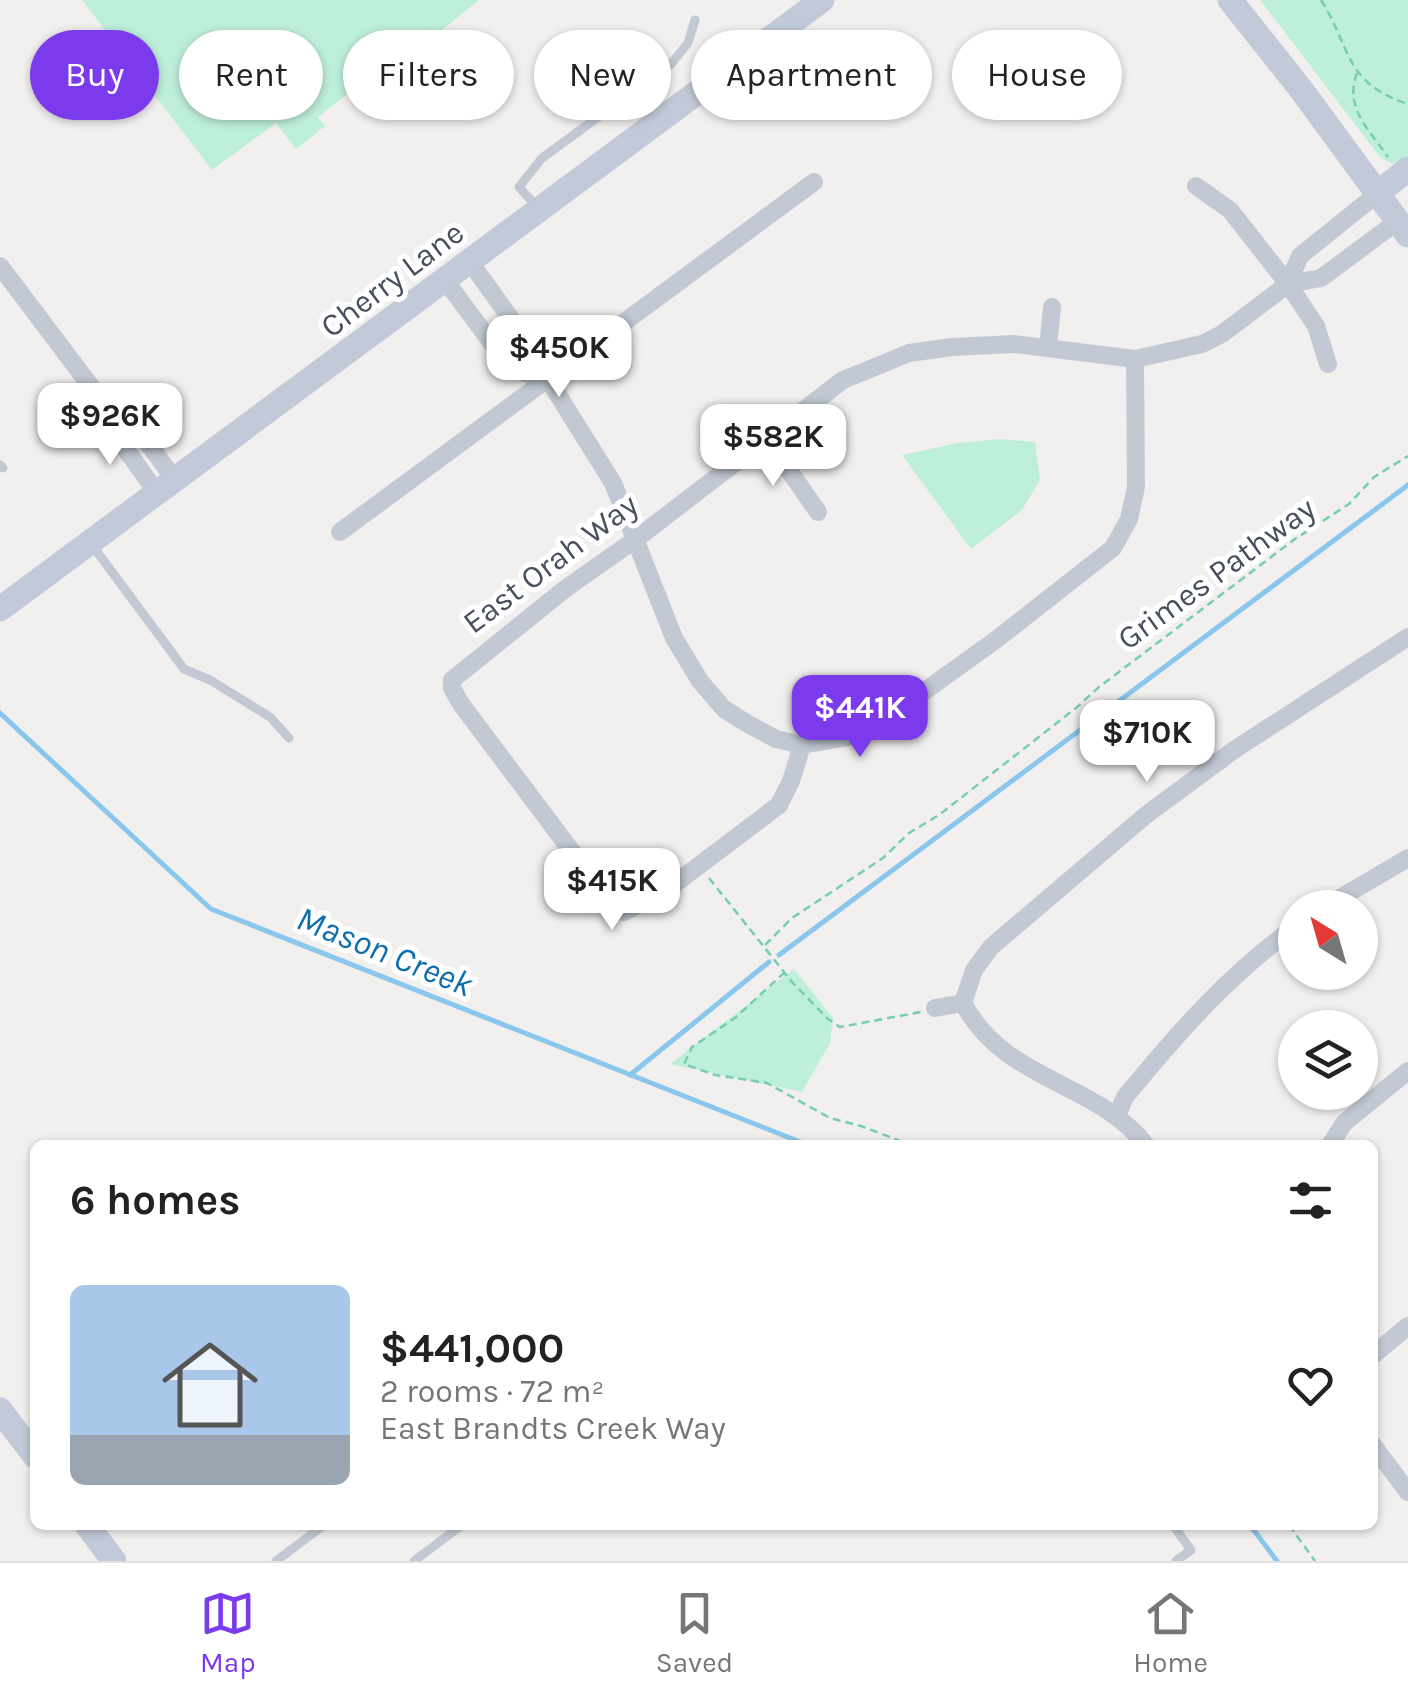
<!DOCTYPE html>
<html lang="en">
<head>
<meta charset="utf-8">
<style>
  :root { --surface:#fff; --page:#f2f2f2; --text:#222; --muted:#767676; --line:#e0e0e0; --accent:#7c3aed }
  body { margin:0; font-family:Karla,sans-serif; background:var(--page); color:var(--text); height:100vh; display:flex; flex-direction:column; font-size:38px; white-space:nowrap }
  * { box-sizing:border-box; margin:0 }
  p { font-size:32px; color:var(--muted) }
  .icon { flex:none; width:55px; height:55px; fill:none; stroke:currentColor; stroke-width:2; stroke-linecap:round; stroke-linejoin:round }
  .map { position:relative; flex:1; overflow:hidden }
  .details { position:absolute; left:30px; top:1140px; width:1348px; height:390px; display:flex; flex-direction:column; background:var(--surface); border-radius:15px; box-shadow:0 2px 8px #0004 }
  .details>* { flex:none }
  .top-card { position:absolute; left:30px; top:30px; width:1350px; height:90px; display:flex; gap:20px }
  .needle { width:65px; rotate:323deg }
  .tools { position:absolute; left:1278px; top:890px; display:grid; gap:20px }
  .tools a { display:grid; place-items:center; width:100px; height:100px; border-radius:50%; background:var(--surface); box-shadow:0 2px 8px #0004; font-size:50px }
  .price { position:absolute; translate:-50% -85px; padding:0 22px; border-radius:20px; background:#fff; color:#222; font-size:32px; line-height:65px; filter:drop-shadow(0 2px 5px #0008) }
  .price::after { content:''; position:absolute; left:50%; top:60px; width:30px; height:22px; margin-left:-15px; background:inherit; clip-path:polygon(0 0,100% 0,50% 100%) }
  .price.active { background:var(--accent); color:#fff }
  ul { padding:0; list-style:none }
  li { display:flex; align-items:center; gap:30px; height:250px; padding:0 40px }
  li+li { border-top:2px solid var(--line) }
  li span { display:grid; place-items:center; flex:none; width:280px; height:200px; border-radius:15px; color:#555 }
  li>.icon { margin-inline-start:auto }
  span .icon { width:120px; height:120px; fill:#fffc; stroke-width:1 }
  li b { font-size:42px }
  h2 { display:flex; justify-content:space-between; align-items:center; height:120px; padding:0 40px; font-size:42px }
  .pill { padding:0 35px; border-radius:45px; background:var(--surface); box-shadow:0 2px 8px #0004; font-size:35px; line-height:90px }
  .pill.active { background:var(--accent); color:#fff }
  .dock { display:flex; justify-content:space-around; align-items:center; height:140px; border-top:2px solid var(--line); background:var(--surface); font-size:28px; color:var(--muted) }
  .dock a { display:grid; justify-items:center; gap:5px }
  .dock .active { color:var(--accent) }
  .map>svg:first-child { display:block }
  .green { fill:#beefda }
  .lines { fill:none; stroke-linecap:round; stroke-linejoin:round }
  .stream { stroke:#8bc7ec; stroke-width:5 }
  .path { stroke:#76cdb1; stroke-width:2.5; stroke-dasharray:8 5; stroke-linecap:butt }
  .lane { stroke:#c3c9d4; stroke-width:9 }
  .street { stroke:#c3c9d4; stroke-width:18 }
  .secondary { stroke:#c2c9d8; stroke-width:25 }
  .labels { text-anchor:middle; stroke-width:10; stroke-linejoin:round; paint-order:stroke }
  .street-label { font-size:32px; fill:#474f5d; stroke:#fff }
  .water-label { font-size:35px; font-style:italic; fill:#0d6eab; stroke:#fff }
</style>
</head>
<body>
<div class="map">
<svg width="1408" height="1561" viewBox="0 0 1408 1561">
  <rect width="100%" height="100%" fill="#f2f0ef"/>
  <path class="green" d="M82,0H479L416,51L410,44L318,117L325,126L296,149L276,123L212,170Z
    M1260,0H1408V158L1392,164L1380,157Z
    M1000,439L1035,442L1040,480L1022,510L971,549L902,455L958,443Z
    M794,969L833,1018L830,1043L802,1092L670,1064Z"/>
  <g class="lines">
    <path class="stream" d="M0,713L211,909L808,1145
      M779,955L1408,485
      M630,1075L769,962
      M1250,1525L1277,1561"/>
    <path class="path" d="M1321,0C1352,49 1343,82 1408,104
      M1357,73C1344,109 1369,129 1388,157
      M709,878L792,982L828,1019L840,1027L921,1012
      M765,945L792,918L883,858L909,833L939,815L1076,708L1099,687L1295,539L1349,504L1374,477L1408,456
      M785,972L735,1018L692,1047L684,1064L715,1075L767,1083L830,1118L861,1126L911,1145
      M1289,1525L1315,1561"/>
    <path class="lane" d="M538,208L519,187L542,158L671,64L688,43L695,20
      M0,465L3,468
      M92,545L184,669L210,680L270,717L289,738
      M1173,1525L1191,1550L1176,1561
      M276,1561L324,1525
      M414,1561L462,1525"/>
    <path class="street" d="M1196,186L1230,210L1288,284L1316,326L1328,364
      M0,266L114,417L122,444L157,493
      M445,280L511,369L548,379L535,352L470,262
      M1288,284L1300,256L1377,194
      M1048,348L1052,307
      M548,379L613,483L674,638L700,681L724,709L748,724L776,739L802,745L865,734L997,639L1113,548L1129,519L1136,487L1135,359
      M114,417L139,431L175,480
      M767,439L818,512
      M340,532L814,182
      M802,745L791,781L779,805L664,892L624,912L582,865L461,704L452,688V680L565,589L636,539L843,380L909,353L952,347L1014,344L1135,359L1202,344L1222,334L1288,284L1321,278L1398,221
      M1323,908L1408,858
      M963,1003L974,970L991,947L1146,815L1234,750L1408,637
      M963,1003C1005,1082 1095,1081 1146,1145
      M935,1008L963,1003
      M1117,1116L1125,1097C1177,1034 1228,975 1295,927
      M1330,1145L1344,1123L1408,1071
      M1372,1356L1408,1326
      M1372,1444L1408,1492"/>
    <path class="secondary" d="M1230,0L1300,88L1408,235
      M1377,194L1408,169
      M0,609L822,0
      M0,1410L35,1456
      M87,1525L114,1561"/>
  </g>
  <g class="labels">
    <g class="street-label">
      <text transform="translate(392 279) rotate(-37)" y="11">Cherry Lane</text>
      <text transform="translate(550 563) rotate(-37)" y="11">East Orah Way</text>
      <text transform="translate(1216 573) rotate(-36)" y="11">Grimes Pathway</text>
    </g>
    <g class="water-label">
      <text transform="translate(385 951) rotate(22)" y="12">Mason Creek</text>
    </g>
  </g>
</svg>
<div class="tools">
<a><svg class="needle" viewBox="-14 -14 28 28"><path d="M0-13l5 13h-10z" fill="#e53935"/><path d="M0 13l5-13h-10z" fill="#767676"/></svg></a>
<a><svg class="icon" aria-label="layers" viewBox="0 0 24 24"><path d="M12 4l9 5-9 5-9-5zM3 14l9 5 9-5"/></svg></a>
</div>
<b class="price" style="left:559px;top:400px">$450K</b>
<b class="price" style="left:110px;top:468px">$926K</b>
<b class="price" style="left:773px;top:489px">$582K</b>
<b class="price active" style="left:860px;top:760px">$441K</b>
<b class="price" style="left:1147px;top:785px">$710K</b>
<b class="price" style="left:612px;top:933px">$415K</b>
<div class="top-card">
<a class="pill active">Buy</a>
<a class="pill">Rent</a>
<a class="pill">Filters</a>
<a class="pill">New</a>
<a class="pill">Apartment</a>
<a class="pill">House</a>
</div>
<section class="details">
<h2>6 homes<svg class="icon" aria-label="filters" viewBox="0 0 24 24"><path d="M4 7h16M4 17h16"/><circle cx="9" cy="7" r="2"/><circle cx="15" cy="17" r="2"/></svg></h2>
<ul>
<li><span style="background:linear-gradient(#a9c7e8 75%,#9aa5b1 0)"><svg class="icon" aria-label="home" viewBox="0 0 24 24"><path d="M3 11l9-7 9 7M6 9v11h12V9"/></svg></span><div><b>$441,000</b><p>2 rooms · 72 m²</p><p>East Brandts Creek Way</p></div><svg class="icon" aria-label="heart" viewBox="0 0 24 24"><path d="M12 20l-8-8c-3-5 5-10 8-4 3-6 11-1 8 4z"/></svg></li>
</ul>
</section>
</div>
<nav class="dock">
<a class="active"><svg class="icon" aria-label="map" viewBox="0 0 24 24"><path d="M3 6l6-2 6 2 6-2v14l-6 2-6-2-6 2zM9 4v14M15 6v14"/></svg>Map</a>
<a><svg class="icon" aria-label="saved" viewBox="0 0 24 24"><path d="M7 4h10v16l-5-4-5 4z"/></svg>Saved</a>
<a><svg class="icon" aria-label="home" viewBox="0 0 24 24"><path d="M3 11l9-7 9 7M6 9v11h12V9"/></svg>Home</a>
</nav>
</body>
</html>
